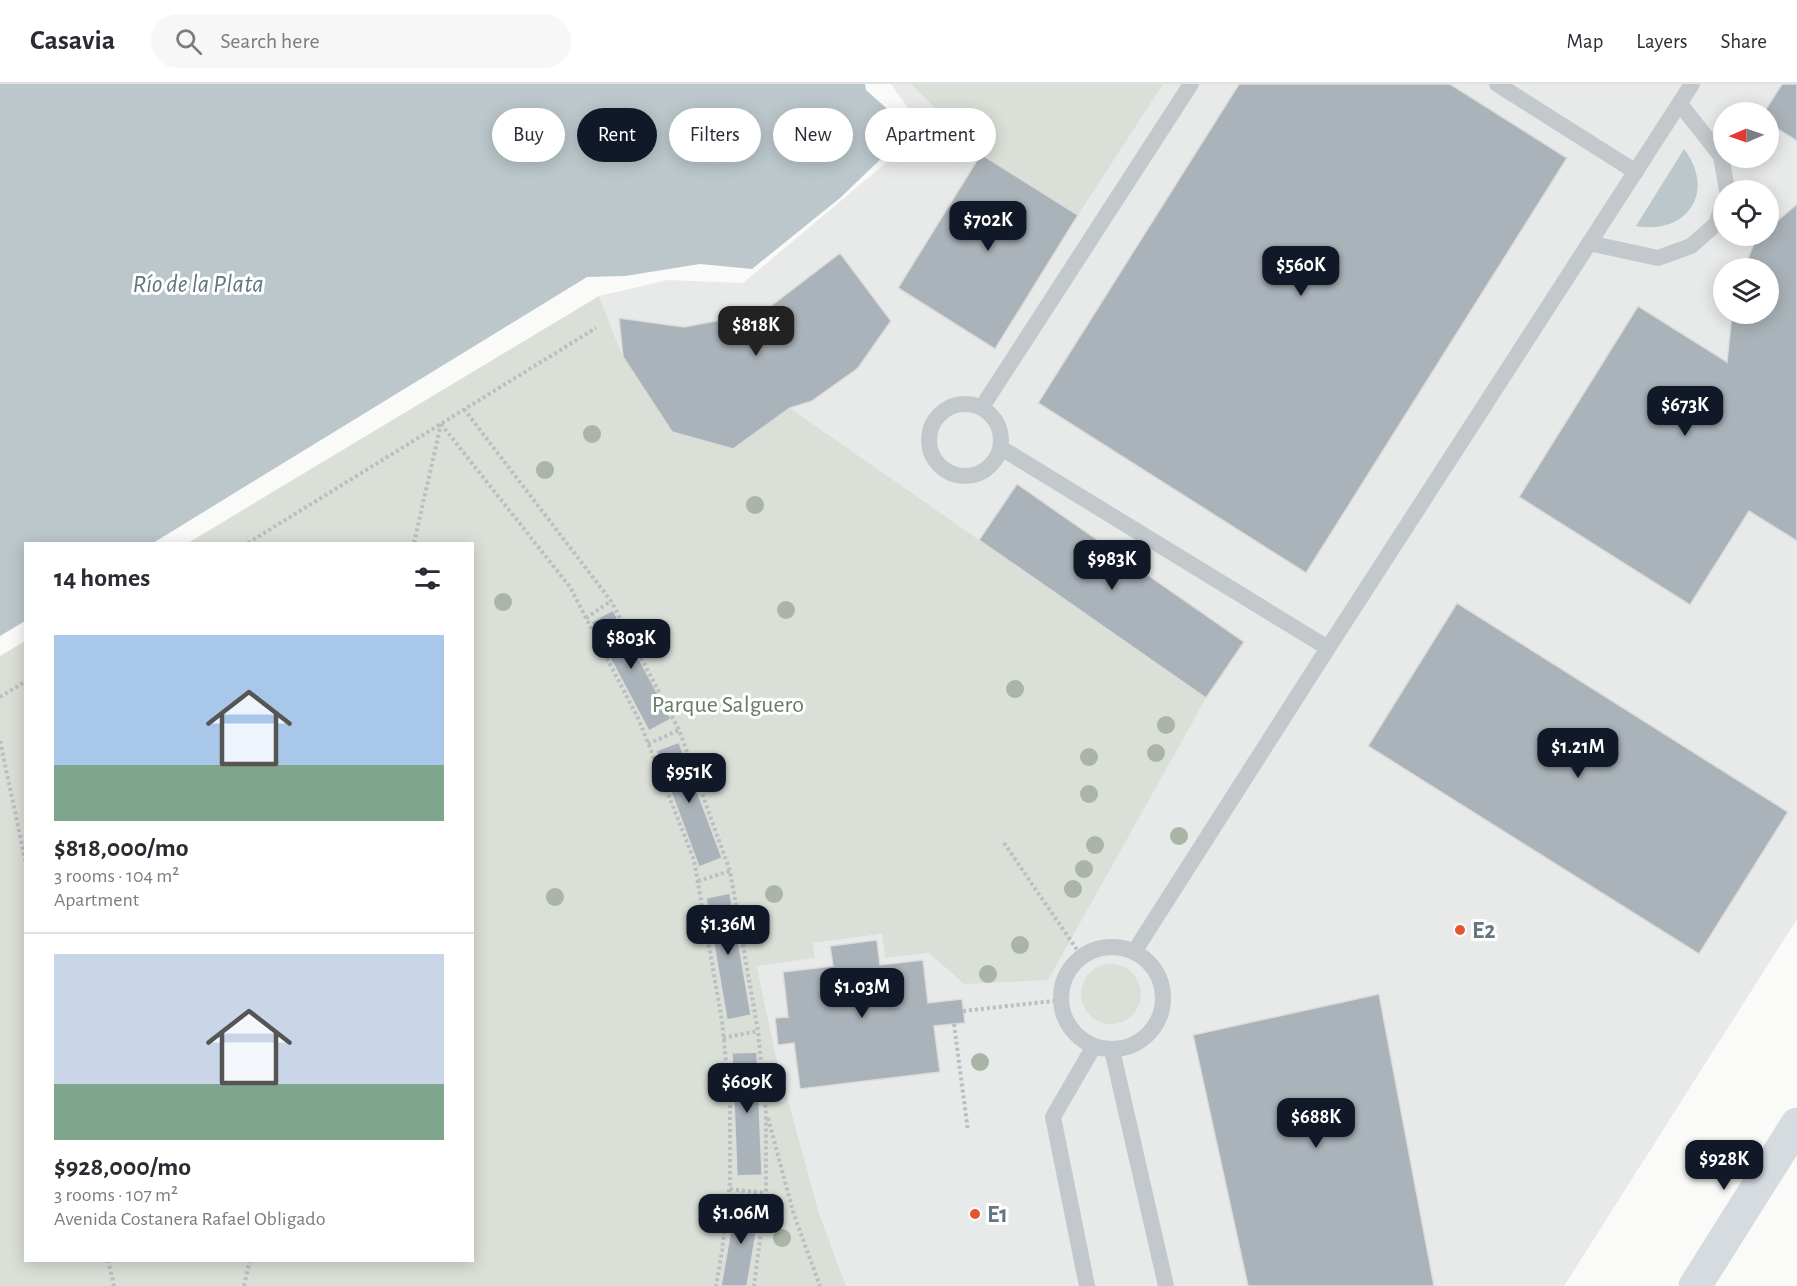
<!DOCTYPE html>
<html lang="en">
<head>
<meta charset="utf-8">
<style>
  :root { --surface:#fff; --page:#f7f7f7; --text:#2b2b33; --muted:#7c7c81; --line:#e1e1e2; --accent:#111827 }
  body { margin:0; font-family:"Alegreya Sans",sans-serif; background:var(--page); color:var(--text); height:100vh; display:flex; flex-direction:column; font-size:22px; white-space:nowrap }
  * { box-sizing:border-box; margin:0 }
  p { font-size:20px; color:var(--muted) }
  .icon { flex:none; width:33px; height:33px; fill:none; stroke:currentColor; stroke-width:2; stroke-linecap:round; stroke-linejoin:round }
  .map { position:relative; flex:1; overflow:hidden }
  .details { position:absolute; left:24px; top:458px; width:450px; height:720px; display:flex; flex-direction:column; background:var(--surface); border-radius:0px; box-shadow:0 3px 15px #0003 }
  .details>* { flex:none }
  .hud { position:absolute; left:492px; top:24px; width:570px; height:54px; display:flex; gap:12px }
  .needle { width:39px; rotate:268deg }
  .fabs { position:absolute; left:1713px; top:18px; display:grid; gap:12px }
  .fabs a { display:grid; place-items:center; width:66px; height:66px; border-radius:50%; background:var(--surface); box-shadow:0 3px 15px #0003; font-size:30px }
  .price { position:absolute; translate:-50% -51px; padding:0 14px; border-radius:12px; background:var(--accent); color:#fff; font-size:20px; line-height:39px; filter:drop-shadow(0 2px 3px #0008) }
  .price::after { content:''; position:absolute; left:50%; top:36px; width:18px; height:14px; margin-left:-9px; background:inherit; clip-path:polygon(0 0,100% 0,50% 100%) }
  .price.on { background:#222; color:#fff }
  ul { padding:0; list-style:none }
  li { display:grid; align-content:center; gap:12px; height:318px; padding:0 30px }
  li+li { border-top:2px solid var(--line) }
  li span { display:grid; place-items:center; height:186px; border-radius:0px; color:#555 }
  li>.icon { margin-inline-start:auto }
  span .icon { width:108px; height:108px; fill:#fffc; stroke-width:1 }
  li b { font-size:26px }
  h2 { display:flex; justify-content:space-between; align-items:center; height:72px; padding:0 30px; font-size:26px }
  .tag { padding:0 21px; border-radius:27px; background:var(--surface); box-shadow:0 3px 15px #0003; font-size:21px; line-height:54px }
  .tag.on { background:var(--accent); color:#fff }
  header { display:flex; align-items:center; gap:36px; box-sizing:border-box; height:84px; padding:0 30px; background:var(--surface); border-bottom:2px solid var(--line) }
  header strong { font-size:28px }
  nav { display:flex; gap:33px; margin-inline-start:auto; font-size:21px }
  .search { width:420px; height:54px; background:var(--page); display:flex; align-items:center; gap:15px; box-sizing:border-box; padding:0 21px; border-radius:33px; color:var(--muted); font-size:22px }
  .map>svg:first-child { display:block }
  .built { fill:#e8e9e9; fill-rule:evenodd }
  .green { fill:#dadfd7 }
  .water { fill:#bbc7cb }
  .building { fill:#aab3b9; stroke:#dcdcda; stroke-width:1.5 }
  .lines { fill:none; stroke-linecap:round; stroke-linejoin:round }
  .path { stroke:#bbbfc2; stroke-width:4; stroke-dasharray:3 3; stroke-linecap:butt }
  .lane { stroke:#c3c8cc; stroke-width:16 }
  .secondary { stroke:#d6dbdf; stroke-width:33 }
  .tree { fill:#aab4a7 }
  .poi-dot { fill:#e4572e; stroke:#fff; stroke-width:2 }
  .labels { text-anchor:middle; stroke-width:6; stroke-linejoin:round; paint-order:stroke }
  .park-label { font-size:24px; fill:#687a64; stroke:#fff }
  .poi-label { font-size:24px; font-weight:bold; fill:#657683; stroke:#fff; text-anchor:start }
  .water-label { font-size:26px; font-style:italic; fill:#60757c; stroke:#fff }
</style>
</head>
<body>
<header>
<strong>Casavia</strong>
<div class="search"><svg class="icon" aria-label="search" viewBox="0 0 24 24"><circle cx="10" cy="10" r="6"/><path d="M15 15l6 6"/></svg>Search here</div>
<nav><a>Map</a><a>Layers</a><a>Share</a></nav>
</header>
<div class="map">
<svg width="1797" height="1202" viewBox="0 0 1797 1202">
  <rect width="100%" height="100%" fill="#fafaf8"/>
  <path class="built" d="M891,0H1797V835L1564,1202H846L819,1129L776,972L757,881L815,874L813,859L882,850L885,874L929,869L964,900L1205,614L790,324L733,365L672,348L623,273L599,212L668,196L743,199L924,47ZM1724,28H1768V74H1724ZM1724,106H1768V152H1724ZM1724,184H1768V230H1724Z"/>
  <path class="green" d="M911,0H1163L1078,131L981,70Z
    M599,212L623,273L672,348L733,365L790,324L1206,614L1048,896L964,900L929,869L885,874L882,850L813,859L815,874L757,882L776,972L819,1129L846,1202H0V572L25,557L26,1176H472V459H188Z
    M1081 910a30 30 0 1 1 60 0a30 30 0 1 1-60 0Z"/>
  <path class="water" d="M0,0H865L866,6L911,46L840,114L752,185L700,180L625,192L587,193L153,459H26L25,537L0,552Z
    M1684,65C1716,107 1688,151 1636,142Z"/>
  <path class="building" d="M1239,0H1450L1567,74L1306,489L1038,319Z
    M1782,0H1797V57L1768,39V28H1764Z
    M981,70L1078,131L995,265L898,204Z
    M1797,120V457L1749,427L1690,521L1519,413L1638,222L1727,278L1732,230H1768V184H1744L1755,157L1761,152H1768V145Z
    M840,169L891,237L858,284L812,317L790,324L733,365L672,348L623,273L619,234L684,243L763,228Z
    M1017,400L1244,558L1206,614L979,456Z
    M1457,519L1788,728L1699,870L1368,662Z
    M613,526L671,635L649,647L591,538Z
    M679,658L722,774L699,783L656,667Z
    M730,809L751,931L727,936L706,814Z
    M877,856L880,881L923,876L928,919L962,915L965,939L934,942L940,988L800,1005L794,959L778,961L775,934L788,933L783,888L833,882L830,862Z
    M1379,910L1434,1202H1248L1193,951Z
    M757,968L762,1091L737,1092L732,969Z
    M736,1117L761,1121L747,1202H721Z"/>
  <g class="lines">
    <path class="path" d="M464,325L611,517L679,646L730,787L758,947L766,1028V1109L754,1202
      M441,340L570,503L639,636L694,776L722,937L730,1018V1098L722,1167L716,1202
      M248,459L596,244
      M414,459L441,340
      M586,534L611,517
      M0,613L26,597
      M0,657L26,780
      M648,660L679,646
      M1004,759L1082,873
      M698,797L730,787
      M963,927L1062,916
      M954,940L968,1047
      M723,954L758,947
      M768,1034L794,1131L820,1202
      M730,1105L766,1109
      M108,1176L114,1202
      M244,1202L250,1176"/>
    <path class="lane" d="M1497,0L1636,88
      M1680,20L1721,72L1727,106
      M1589,159L1658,174L1691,162L1716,140L1724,117
      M929 356a36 36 0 1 1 72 0a36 36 0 1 1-72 0Z
      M982,323L1191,0
      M1001,364L1328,564
      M1061 914a51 51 0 1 1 102 0a51 51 0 1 1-102 0Z
      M1134,868L1328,564L1692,0
      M1112,966L1166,1202
      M1087,1202L1053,1033L1094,962"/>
    <path class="secondary" d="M1695,1202L1797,1040"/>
  </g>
  <g class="tree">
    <circle cx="592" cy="350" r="9"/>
    <circle cx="545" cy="386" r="9"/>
    <circle cx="755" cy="421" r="9"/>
    <circle cx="503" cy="518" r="9"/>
    <circle cx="786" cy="526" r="9"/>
    <circle cx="1015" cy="605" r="9"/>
    <circle cx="1166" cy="641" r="9"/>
    <circle cx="1156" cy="669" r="9"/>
    <circle cx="1089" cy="673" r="9"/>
    <circle cx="1089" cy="710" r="9"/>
    <circle cx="1179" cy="752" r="9"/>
    <circle cx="1095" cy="761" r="9"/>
    <circle cx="1084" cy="785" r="9"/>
    <circle cx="1073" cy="805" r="9"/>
    <circle cx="774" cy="810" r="9"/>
    <circle cx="555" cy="813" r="9"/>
    <circle cx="1020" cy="861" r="9"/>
    <circle cx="988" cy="890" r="9"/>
    <circle cx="980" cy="978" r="9"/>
    <circle cx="782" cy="1154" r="9"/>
  </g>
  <g class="poi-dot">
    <circle cx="1460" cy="846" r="6"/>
    <circle cx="975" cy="1130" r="6"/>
  </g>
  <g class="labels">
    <g class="park-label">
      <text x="728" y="628">Parque Salguero</text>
    </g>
    <g class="poi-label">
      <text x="1472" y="854">E2</text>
      <text x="987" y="1138">E1</text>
    </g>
    <g class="water-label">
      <text x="198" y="208">Río de la Plata</text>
    </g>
  </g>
</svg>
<div class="fabs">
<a><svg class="needle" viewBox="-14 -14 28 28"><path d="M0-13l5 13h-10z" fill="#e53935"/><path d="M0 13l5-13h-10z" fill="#7c7c81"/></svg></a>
<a><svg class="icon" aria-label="locate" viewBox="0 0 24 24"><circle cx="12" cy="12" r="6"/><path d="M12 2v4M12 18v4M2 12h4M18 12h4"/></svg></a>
<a><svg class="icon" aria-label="layers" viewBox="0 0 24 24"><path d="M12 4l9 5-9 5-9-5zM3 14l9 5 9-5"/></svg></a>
</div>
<b class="price" style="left:988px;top:168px">$702K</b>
<b class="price" style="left:1301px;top:213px">$560K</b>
<b class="price on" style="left:756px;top:273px">$818K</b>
<b class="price" style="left:1685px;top:353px">$673K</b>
<b class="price" style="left:1112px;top:507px">$983K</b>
<b class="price" style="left:631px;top:586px">$803K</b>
<b class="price" style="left:1578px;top:695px">$1.21M</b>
<b class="price" style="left:689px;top:720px">$951K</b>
<b class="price" style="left:728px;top:872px">$1.36M</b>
<b class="price" style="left:862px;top:935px">$1.03M</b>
<b class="price" style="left:747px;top:1030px">$609K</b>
<b class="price" style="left:1316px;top:1065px">$688K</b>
<b class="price" style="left:1724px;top:1107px">$928K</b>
<b class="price" style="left:741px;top:1161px">$1.06M</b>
<div class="hud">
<a class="tag">Buy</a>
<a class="tag on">Rent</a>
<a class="tag">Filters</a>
<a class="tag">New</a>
<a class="tag">Apartment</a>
</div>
<section class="details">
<h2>14 homes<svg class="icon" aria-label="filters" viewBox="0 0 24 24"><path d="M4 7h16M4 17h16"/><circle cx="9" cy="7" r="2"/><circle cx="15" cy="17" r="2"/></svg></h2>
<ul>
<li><span style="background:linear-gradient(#a9c7e8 70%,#7fa58c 0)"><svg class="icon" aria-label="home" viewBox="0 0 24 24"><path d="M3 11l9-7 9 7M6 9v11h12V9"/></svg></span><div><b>$818,000/mo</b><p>3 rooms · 104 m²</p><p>Apartment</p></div></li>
<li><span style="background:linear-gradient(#c9d6e8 70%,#7fa58c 0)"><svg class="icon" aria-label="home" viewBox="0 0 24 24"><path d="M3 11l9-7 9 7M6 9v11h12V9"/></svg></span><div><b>$928,000/mo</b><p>3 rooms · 107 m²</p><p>Avenida Costanera Rafael Obligado</p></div></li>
</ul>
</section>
</div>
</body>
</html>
